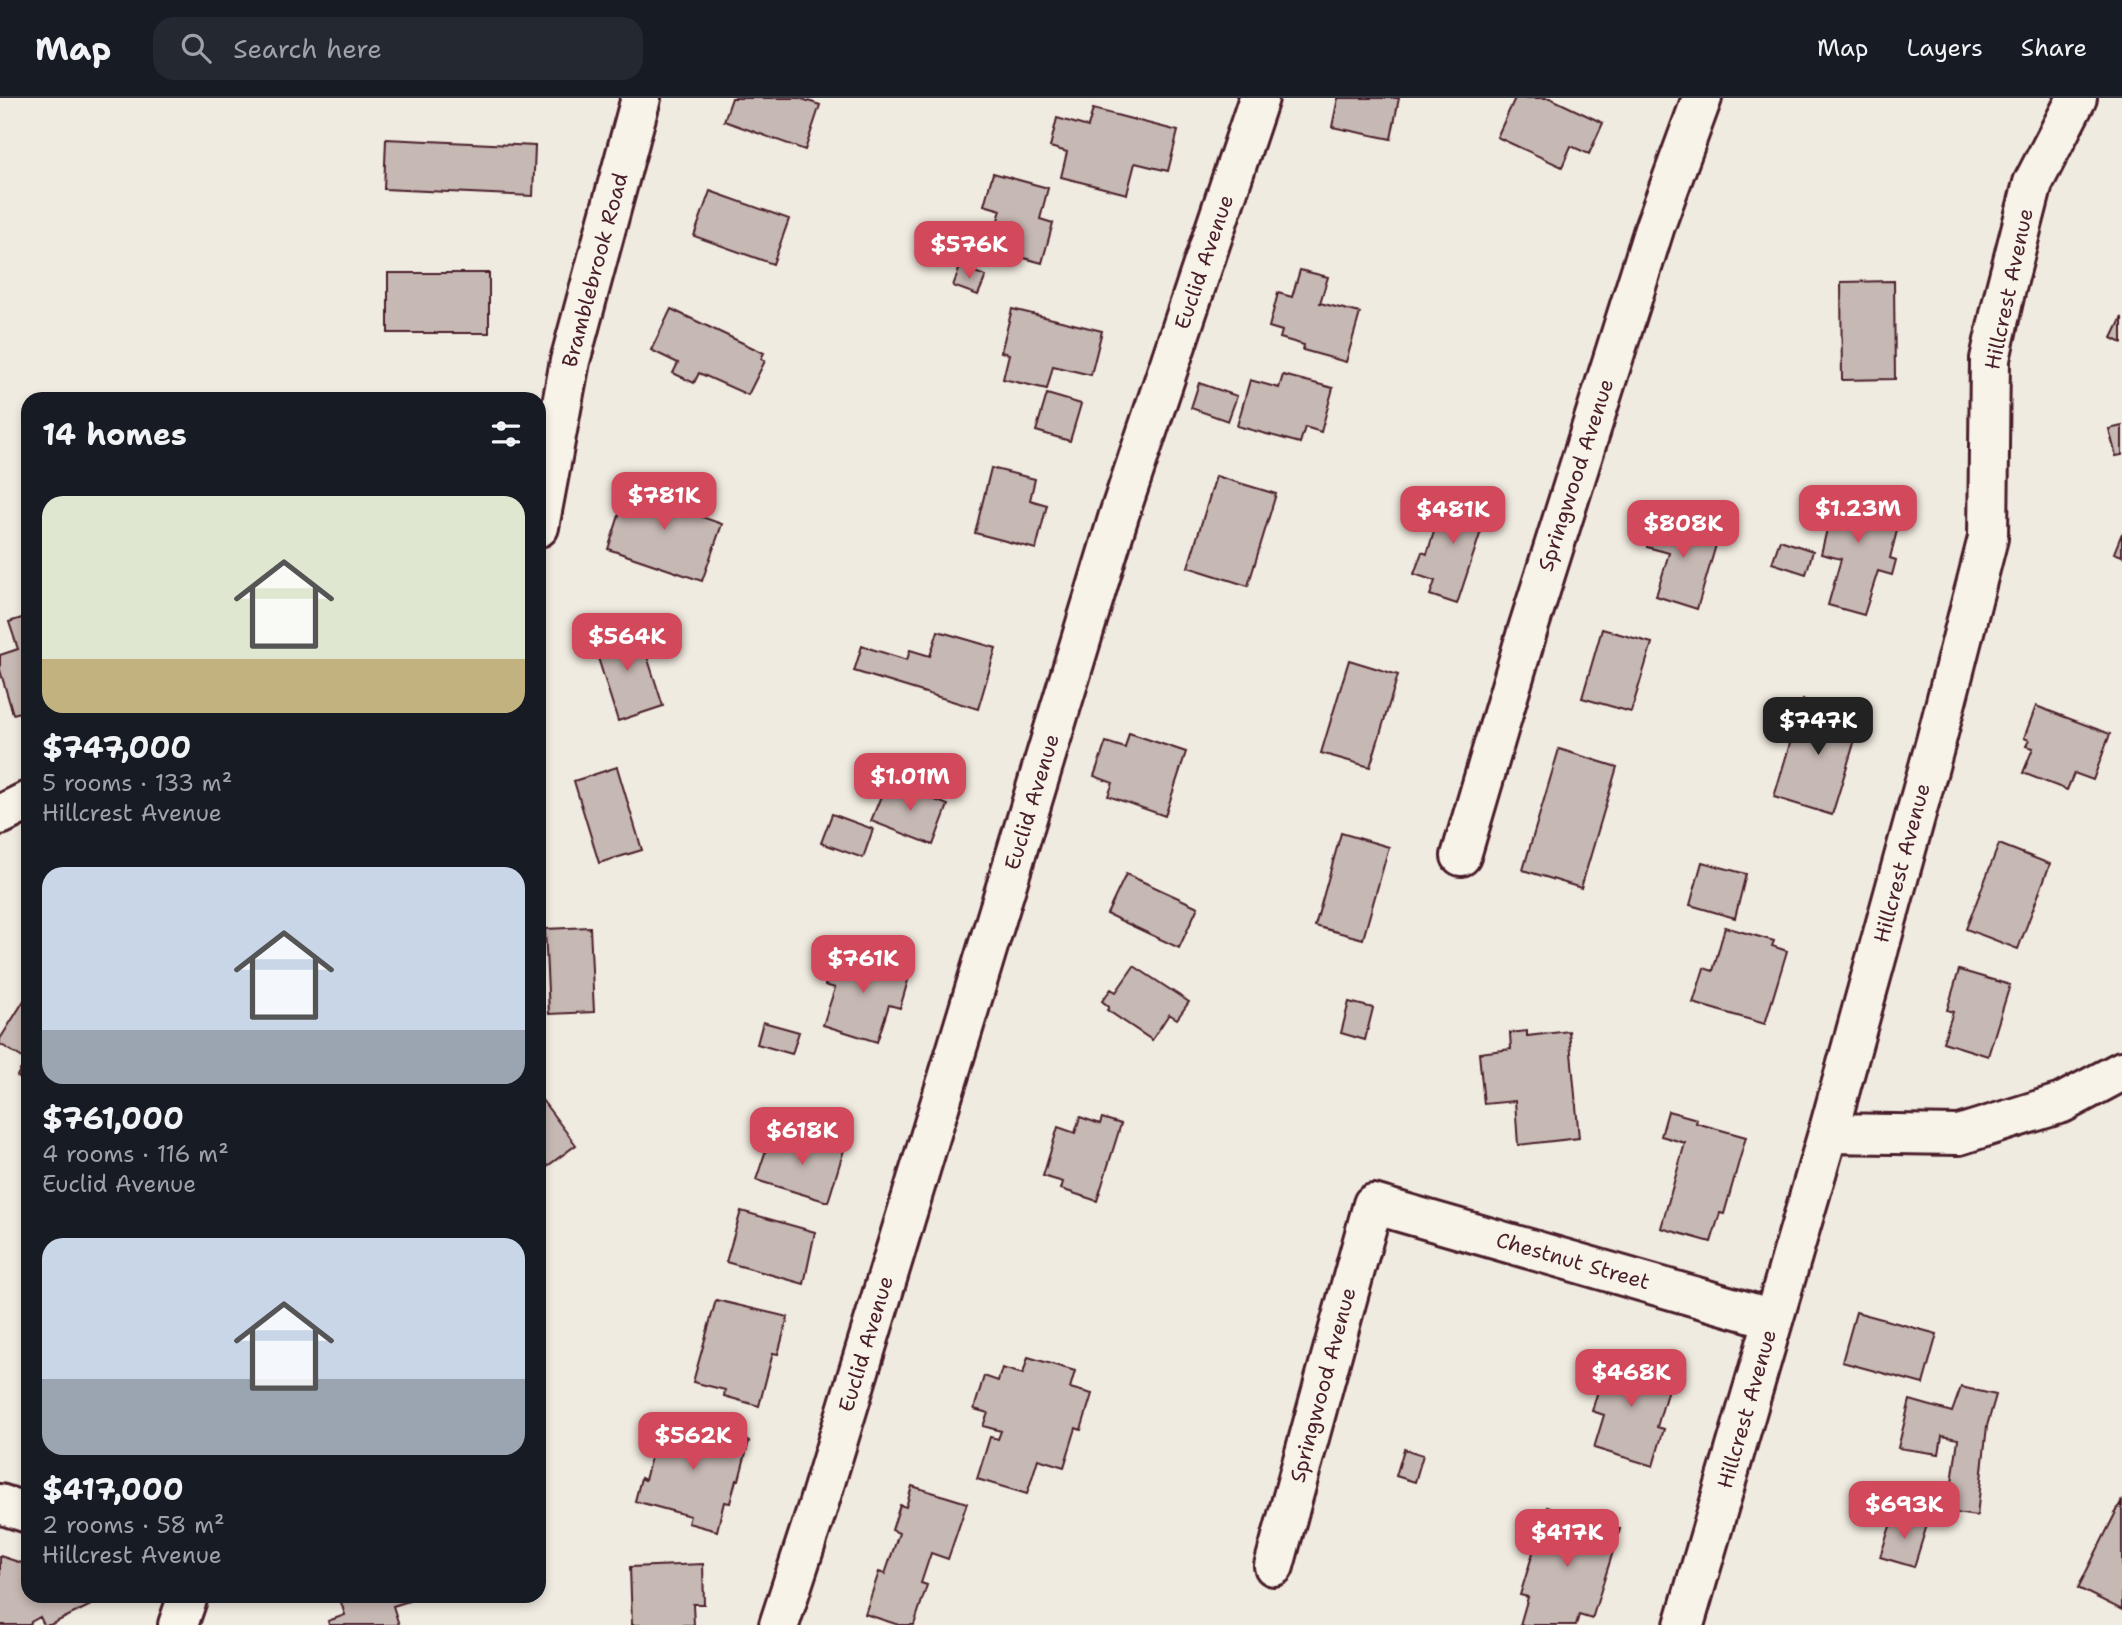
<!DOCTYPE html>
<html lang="en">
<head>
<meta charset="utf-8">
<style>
  :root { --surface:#171b24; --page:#242831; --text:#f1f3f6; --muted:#9ea1a6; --line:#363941; --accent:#d1495b }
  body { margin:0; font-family:"Shantell Sans",sans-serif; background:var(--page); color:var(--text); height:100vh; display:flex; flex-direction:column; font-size:26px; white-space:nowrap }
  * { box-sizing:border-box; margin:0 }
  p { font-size:23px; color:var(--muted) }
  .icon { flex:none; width:38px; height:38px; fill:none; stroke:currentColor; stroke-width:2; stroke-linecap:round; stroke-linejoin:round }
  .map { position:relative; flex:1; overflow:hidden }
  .details { position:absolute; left:21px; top:294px; width:525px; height:1211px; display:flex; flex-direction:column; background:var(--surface); border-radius:21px; box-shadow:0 4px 10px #0003 }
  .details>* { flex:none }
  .price { position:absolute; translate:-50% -60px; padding:0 16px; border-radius:14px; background:var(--accent); color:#fff; font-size:23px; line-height:46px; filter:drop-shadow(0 2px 4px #0008) }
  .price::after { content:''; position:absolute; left:50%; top:42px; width:21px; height:16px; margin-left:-10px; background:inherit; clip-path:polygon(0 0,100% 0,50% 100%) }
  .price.selected { background:#222; color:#fff }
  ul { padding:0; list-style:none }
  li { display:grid; align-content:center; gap:14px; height:371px; padding:0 21px }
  li span { display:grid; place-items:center; height:217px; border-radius:21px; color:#555 }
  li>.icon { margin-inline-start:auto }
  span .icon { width:126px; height:126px; fill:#fffc; stroke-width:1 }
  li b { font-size:30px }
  h2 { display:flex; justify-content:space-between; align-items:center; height:84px; padding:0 21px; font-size:30px }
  header { display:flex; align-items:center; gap:42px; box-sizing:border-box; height:98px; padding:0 35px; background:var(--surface); border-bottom:2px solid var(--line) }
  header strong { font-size:33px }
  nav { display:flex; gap:38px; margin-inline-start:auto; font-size:24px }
  .search { width:490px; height:63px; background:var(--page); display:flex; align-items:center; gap:18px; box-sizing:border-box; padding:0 24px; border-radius:21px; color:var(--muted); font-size:26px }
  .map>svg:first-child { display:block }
  .building { fill:#c6b8b3; stroke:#4a1f2b; stroke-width:2 }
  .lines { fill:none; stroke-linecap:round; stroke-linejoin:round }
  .street-casing { stroke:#4a1f2b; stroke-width:44 }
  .street { stroke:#f7f3e8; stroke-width:38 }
  .labels { text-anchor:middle; stroke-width:5; stroke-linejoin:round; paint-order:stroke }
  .street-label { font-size:21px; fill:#4a1f2b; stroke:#f7f3e8 }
</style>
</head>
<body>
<header>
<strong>Map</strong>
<div class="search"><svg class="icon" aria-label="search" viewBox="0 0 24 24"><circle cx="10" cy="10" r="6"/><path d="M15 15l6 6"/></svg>Search here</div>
<nav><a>Map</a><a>Layers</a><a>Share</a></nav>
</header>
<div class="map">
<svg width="2122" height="1527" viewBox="0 0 2122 1527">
  <rect width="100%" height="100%" fill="#f0ebe0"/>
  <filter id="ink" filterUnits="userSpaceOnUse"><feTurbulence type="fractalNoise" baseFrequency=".0143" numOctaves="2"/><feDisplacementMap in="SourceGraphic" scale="14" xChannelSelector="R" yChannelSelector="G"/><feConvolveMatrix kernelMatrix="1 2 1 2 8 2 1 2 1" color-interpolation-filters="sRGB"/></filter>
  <g filter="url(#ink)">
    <path class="building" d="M732,0H799L820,7L805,52L724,23Z
      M1338,0H1399L1391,41L1332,29Z
      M1515,0H1550L1603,25L1589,56L1571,48L1562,69L1497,39Z
      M1093,11L1178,33L1168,73L1135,65L1127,96L1061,79L1067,54L1050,49L1057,20L1088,29Z
      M386,41L535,48L533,98L384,91Z
      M993,75L1048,90L1040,121L1053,125L1042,165L1002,154L1007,135L995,132L1001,112L984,107Z
      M710,93L789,121L773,166L694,138Z
      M960,169L986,178L978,197L953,188Z
      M1300,172L1328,179L1320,205L1360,215L1346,264L1303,252L1304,247L1280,240L1282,233L1269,229L1278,195L1292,199Z
      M388,175H489V235H388Z
      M1894,183L1895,281L1842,282L1841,184Z
      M671,211L764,255L761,261L765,263L748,297L699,275L694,285L673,275L678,265L651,252Z
      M1012,211L1102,233L1091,277L1053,268L1047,291L1003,281L1009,256L1001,254Z
      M2122,219V245L2112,240Z
      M1283,277L1333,290L1321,334L1305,329L1300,345L1237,328L1250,282L1279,290Z
      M1199,285L1237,298L1228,323L1191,310Z
      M1047,296L1081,306L1070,343L1036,333Z
      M2122,328V357L2116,358L2109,331Z
      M991,370L1035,381L1030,402L1047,407L1036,451L975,435Z
      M1216,378L1276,396L1248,488L1188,469Z
      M631,381L675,396L671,408L722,426L702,483L608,451Z
      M1827,390L1903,409L1890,460L1896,462L1892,477L1878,473L1864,517L1828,507L1841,461L1821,456L1827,431L1817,429Z
      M1452,392L1486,404L1482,417L1486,418L1457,506L1430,497L1435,483L1414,476L1422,454L1427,456L1443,405L1447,407Z
      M1656,417L1719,437L1697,511L1656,498L1669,455L1647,449Z
      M2122,435V458L2114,455Z
      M1780,442L1813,453L1806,476L1772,465Z
      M28,518V612L13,616L0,572V557L18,551L9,524Z
      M637,527L663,608L618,623L592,541Z
      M1602,531L1652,545L1631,614L1582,600Z
      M938,533L996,550L978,611L854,573L862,548L907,562L910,552L930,558Z
      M1349,562L1398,577L1370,669L1321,655Z
      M1803,602L1862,619L1832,717L1774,699Z
      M2036,608L2110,636L2093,682L2074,675L2067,692L2023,675L2033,650L2026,648L2029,642L2024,640Z
      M1129,635L1186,654L1165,718L1108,698L1113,685L1094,678L1106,644L1125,650Z
      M1559,651L1617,669L1581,790L1523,772Z
      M617,669L642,752L599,765L574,683Z
      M887,683L948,707L933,747L871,723Z
      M832,716L873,731L863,760L821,745Z
      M1341,735L1389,749L1363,841L1315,828Z
      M1999,746L2050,766L2018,851L1966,831Z
      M1702,764L1746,776L1735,820L1690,807Z
      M1126,776L1198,809L1179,850L1107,816Z
      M590,829L594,914L549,916L545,831Z
      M1725,829L1774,843L1772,848L1787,853L1765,926L1693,905L1704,870L1713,873Z
      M847,854L900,870L898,877L909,879L900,910L889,907L877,944L823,927L835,890L825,887L833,859L844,862Z
      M1134,868L1189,904L1177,921L1169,916L1152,942L1107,912L1109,909L1102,903L1111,891L1116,894Z
      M1959,872L2010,887L1988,958L1943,944L1953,914L1947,912Z
      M28,896V985L17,978L26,962L0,946V941Z
      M1349,904L1373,910L1365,942L1341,935Z
      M763,924L799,934L792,956L757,946Z
      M1527,933V938L1569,933L1579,1040L1518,1047L1515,1003L1484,1006L1479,955L1511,951L1510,935Z
      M539,998L576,1047L542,1072L539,1068Z
      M1668,1013L1697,1021L1696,1025L1746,1039L1724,1116L1720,1115L1711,1144L1661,1130L1685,1045L1661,1038Z
      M1080,1019L1100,1026L1102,1020L1121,1026L1097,1103L1061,1091L1063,1084L1043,1078L1058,1029L1075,1035Z
      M784,1034L844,1052L828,1104L756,1082L767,1049L778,1052Z
      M741,1113L815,1134L804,1186L726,1164Z
      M716,1202L788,1219L778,1256L773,1255L759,1308L724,1298L725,1292L693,1284Z
      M1856,1214L1937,1236L1923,1286L1842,1264Z
      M1609,1255L1673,1274L1657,1329L1664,1331L1653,1368L1594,1350L1604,1317L1592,1313Z
      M1028,1259L1075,1273L1070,1290L1092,1296L1081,1332L1076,1330L1064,1369L1038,1361L1027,1396L977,1381L990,1339L998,1341L1001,1333L983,1328L988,1315L974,1311L984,1278L998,1283L1002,1270L1023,1276Z
      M1961,1289L1996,1297L1987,1328L1977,1418L1948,1414L1958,1341L1942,1338L1939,1356L1898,1350L1910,1302L1952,1314Z
      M661,1320L749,1343L739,1382H736L730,1405L724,1404L717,1433L688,1425L690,1418L635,1403L641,1380L645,1382Z
      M1404,1351L1423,1357L1415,1384L1396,1378Z
      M912,1388L967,1405L948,1461L931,1455L921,1485L927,1487L914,1527H899L865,1516L879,1474L885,1476L899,1435L892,1432L900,1407L906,1409Z
      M2122,1402V1512L2078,1490Z
      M1547,1409L1620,1431L1592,1521L1579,1517L1576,1527H1520L1528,1499L1520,1497Z
      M1894,1416L1927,1427L1914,1469L1880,1459Z
      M0,1458L28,1467V1498H91L95,1505L50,1527H44L40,1519L31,1524L30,1527H0Z
      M703,1466L704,1506H693L694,1527H632L630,1469Z
      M339,1498H407L409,1503L393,1508L399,1527H329L328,1523L345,1517Z"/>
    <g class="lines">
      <g class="street-casing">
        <path id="street" d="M539,429L570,263L641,0
          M0,717L28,703
          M1461,758L1527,534L1655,128L1702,0
          M1828,1035L1959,1037L2062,1005L2122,973
          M0,1406L28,1415
          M1274,1468L1373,1106L1773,1221
          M178,1527L188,1498
          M779,1527L817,1411L1119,417L1259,0
          M1684,1527L1828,1035L1936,643L1988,440L1990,261L2005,194L2033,85L2077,0"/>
      </g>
      <use href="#street" class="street"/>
    </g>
  </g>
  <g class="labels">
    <g class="street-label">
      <text transform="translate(1204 164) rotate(-71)" y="7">Euclid Avenue</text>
      <text transform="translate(595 172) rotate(-75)" y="7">Bramblebrook Road</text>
      <text transform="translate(2009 191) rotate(-78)" y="7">Hillcrest Avenue</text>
      <text transform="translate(1576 377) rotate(-72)" y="7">Springwood Avenue</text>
      <text transform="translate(1032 704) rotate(-73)" y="7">Euclid Avenue</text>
      <text transform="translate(1902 765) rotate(-75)" y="7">Hillcrest Avenue</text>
      <text transform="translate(1573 1163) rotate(16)" y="7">Chestnut Street</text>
      <text transform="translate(866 1246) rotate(-73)" y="7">Euclid Avenue</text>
      <text transform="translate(1323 1287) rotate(-75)" y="7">Springwood Avenue</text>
      <text transform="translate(1747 1311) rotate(-74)" y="7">Hillcrest Avenue</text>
    </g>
  </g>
</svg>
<b class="price" style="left:969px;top:183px">$576K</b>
<b class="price" style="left:664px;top:434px">$781K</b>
<b class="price" style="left:1858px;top:447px">$1.23M</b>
<b class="price" style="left:1453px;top:448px">$481K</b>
<b class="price" style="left:1683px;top:462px">$808K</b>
<b class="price" style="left:627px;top:575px">$564K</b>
<b class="price selected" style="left:1818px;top:659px">$747K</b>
<b class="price" style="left:910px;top:715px">$1.01M</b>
<b class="price" style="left:863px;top:897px">$761K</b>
<b class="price" style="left:802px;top:1069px">$618K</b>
<b class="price" style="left:1631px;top:1311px">$468K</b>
<b class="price" style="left:693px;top:1374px">$562K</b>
<b class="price" style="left:1904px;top:1443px">$693K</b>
<b class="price" style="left:1567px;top:1471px">$417K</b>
<section class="details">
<h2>14 homes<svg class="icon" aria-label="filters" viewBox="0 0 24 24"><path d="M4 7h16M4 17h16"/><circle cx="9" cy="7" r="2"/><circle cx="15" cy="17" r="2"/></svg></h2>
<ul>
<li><span style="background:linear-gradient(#dfe7d0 75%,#c2b280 0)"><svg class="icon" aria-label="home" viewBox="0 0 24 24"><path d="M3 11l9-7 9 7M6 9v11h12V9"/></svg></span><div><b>$747,000</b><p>5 rooms · 133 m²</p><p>Hillcrest Avenue</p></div></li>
<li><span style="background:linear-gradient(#c9d6e8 75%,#9aa5b1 0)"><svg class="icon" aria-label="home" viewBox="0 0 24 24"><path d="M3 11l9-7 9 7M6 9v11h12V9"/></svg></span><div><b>$761,000</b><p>4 rooms · 116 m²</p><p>Euclid Avenue</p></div></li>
<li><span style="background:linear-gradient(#c9d6e8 65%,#9aa5b1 0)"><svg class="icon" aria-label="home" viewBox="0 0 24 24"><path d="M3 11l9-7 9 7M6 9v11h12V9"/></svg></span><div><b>$417,000</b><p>2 rooms · 58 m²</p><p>Hillcrest Avenue</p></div></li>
</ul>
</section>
</div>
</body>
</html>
